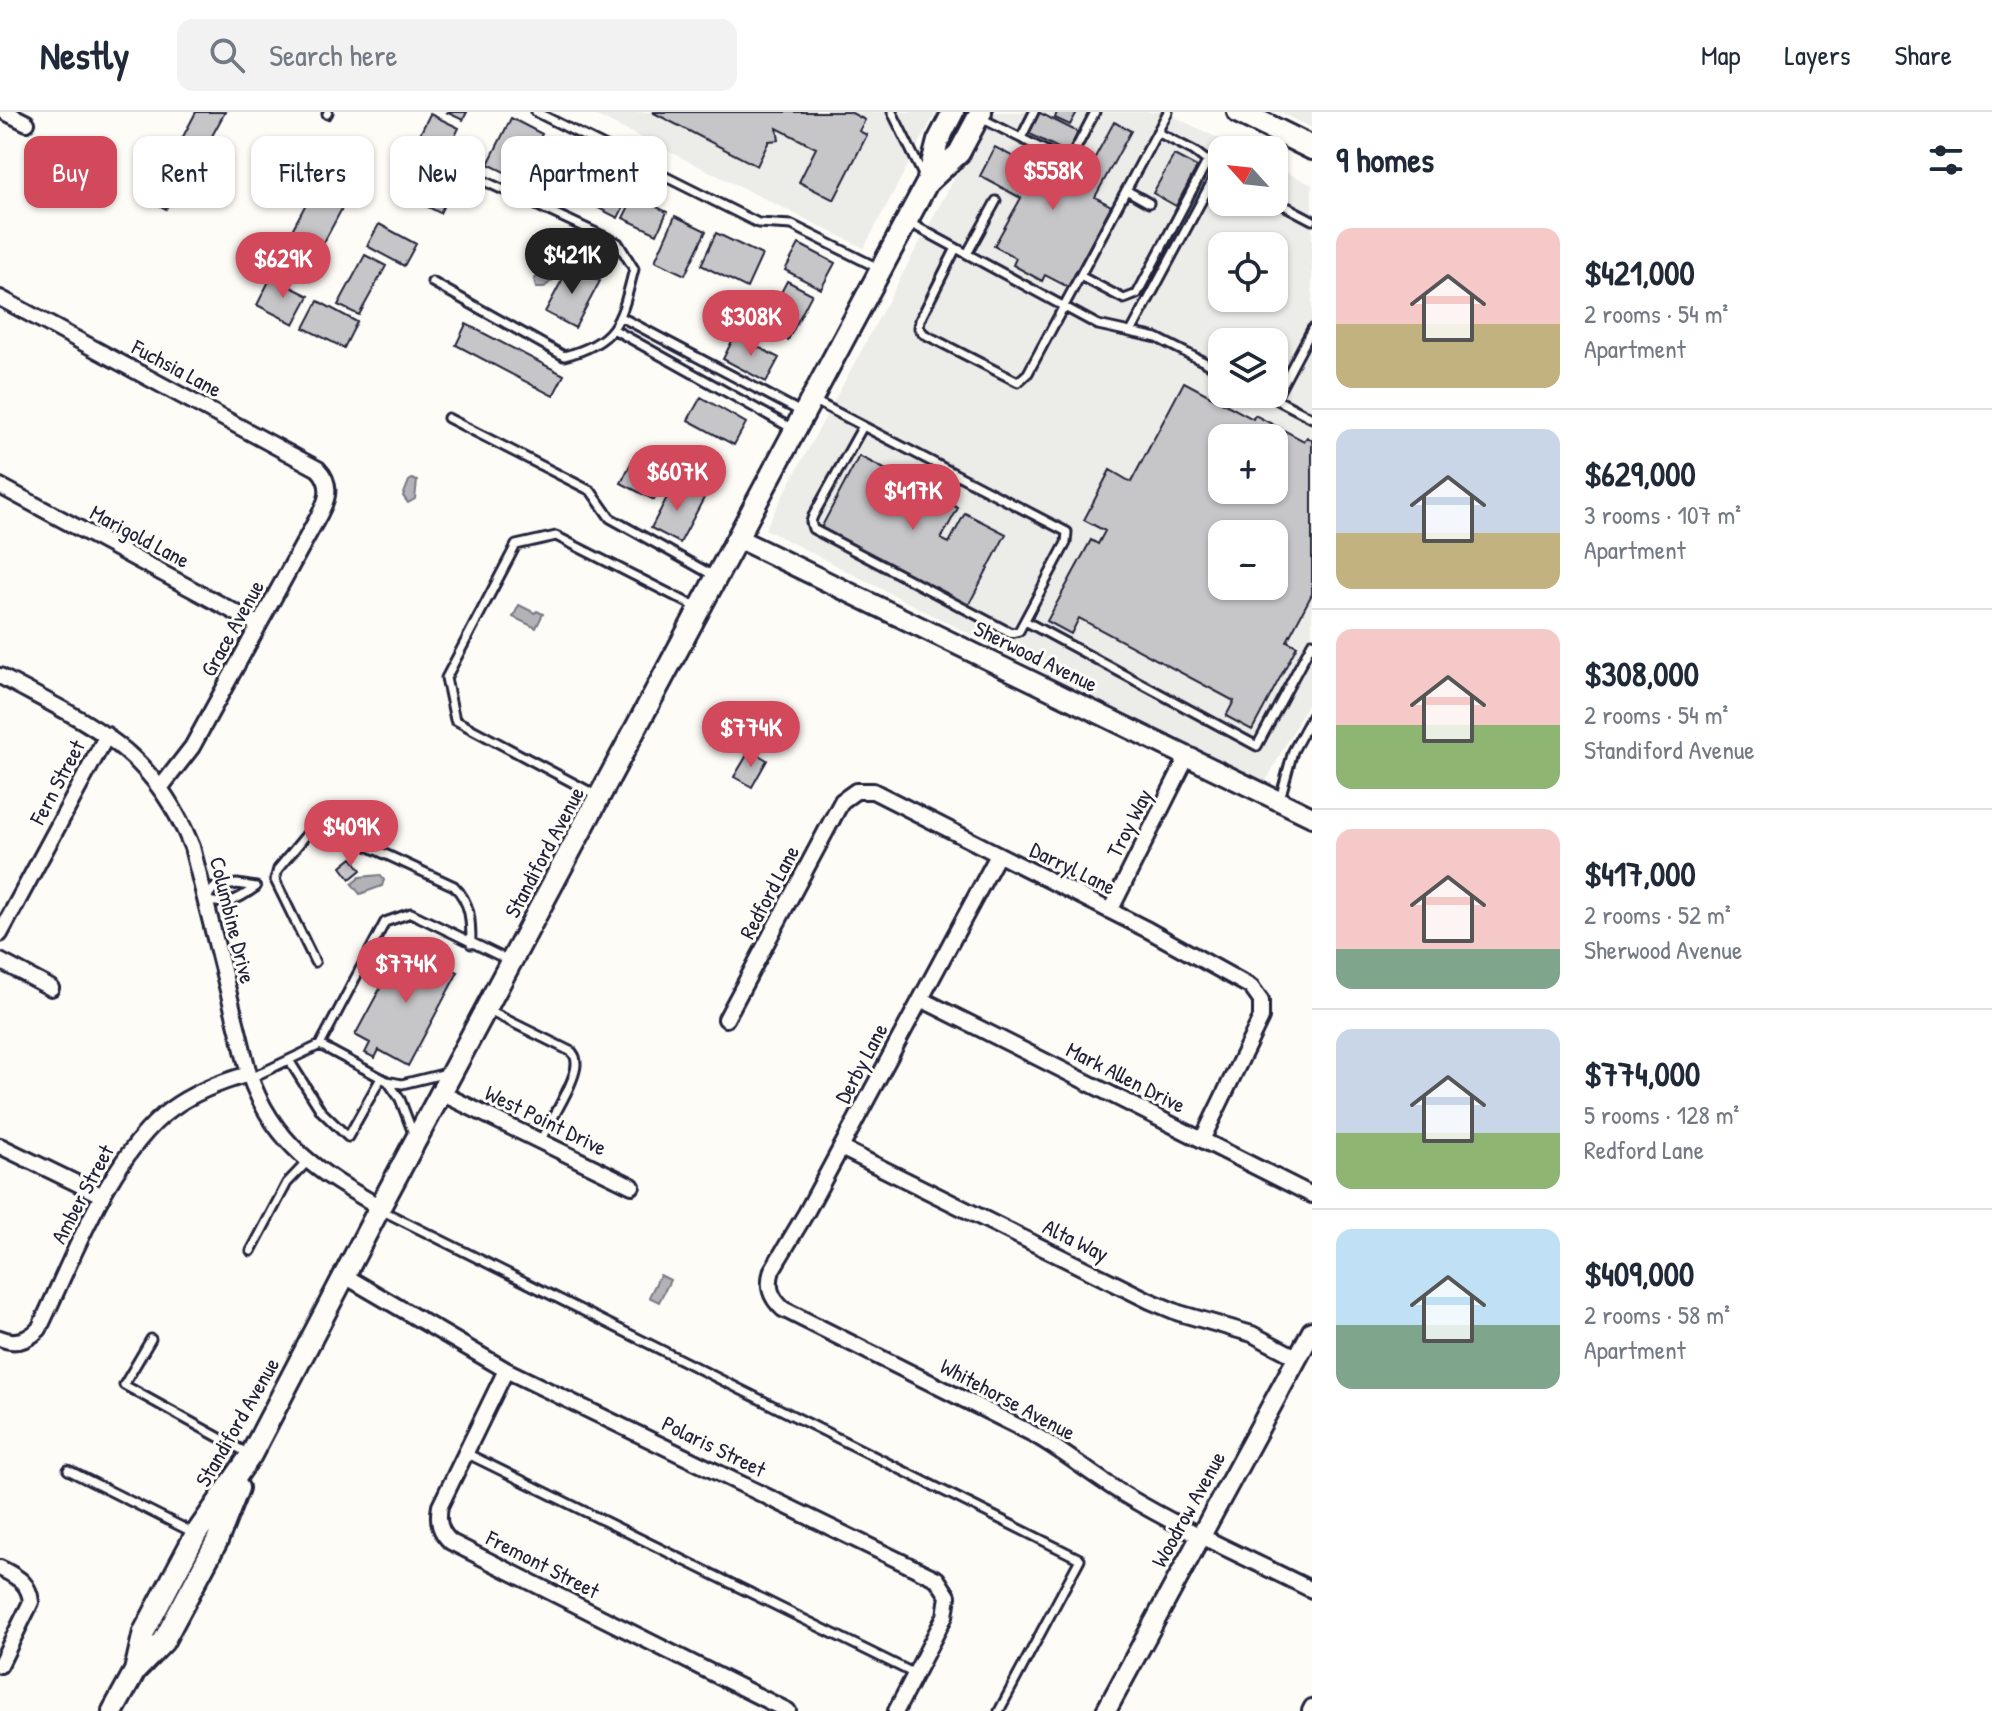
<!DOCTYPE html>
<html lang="en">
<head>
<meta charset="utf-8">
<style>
  :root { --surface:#fff; --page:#f2f2f3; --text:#1f2937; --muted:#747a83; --line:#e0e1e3; --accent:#d1495b }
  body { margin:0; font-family:"Patrick Hand",sans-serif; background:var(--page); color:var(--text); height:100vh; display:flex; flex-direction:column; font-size:30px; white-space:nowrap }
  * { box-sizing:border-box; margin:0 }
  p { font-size:26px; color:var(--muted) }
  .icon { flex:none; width:44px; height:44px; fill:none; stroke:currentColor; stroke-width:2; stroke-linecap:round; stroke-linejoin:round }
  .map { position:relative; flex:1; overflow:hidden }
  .side { display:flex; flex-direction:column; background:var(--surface); width:680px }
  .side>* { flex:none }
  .banner { position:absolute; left:24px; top:24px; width:760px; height:72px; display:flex; gap:16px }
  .needle { width:52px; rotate:297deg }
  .controls { position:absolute; left:1208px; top:24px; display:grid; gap:16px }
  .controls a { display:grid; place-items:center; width:80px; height:80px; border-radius:16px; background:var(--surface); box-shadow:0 2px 6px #0004; font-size:40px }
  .price { position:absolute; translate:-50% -68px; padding:0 18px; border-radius:28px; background:var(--accent); color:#fff; font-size:26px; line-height:52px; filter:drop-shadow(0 2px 4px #0008) }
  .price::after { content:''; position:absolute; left:50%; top:48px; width:24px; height:18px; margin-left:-12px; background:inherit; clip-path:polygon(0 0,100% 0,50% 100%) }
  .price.on { background:#222; color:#fff }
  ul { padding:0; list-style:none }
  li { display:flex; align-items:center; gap:24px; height:200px; padding:0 24px }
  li+li { border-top:2px solid var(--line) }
  li span { display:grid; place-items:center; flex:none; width:224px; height:160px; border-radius:16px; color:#555 }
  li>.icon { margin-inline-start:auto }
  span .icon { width:96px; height:96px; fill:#fffc; stroke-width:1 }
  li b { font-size:34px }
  h2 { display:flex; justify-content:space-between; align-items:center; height:96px; padding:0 24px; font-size:34px }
  .chip { padding:0 28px; border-radius:16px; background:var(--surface); box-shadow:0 2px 6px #0004; font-size:28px; line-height:72px }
  .chip.on { background:var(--accent); color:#fff }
  header { display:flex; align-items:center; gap:48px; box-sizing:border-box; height:112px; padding:0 40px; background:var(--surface); border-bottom:2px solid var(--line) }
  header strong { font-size:38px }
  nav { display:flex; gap:44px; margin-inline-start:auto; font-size:28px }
  .search { width:560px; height:72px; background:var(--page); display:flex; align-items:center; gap:20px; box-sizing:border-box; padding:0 28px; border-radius:16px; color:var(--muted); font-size:30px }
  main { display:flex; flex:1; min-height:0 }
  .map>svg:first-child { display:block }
  .built { fill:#ecece9; fill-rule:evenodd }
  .water { fill:#b2b2b7; stroke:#787885; stroke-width:2 }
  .building { fill:#c6c6c8; stroke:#22223b; stroke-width:2; fill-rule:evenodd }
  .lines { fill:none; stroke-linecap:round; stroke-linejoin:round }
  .service-casing { stroke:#22223b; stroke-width:13 }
  .minor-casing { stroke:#22223b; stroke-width:20 }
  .tertiary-casing { stroke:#22223b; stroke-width:24 }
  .secondary-casing { stroke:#22223b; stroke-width:26 }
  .primary-casing { stroke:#22223b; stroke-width:28 }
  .service { stroke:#fdfcf7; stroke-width:7 }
  .minor { stroke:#fdfcf7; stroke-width:14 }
  .tertiary { stroke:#fdfcf7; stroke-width:18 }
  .secondary { stroke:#fdfcf7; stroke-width:20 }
  .primary { stroke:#fdfcf7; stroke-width:22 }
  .labels { text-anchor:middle; stroke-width:6; stroke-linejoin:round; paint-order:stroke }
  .street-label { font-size:22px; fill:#22223b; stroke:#fdfcf7 }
</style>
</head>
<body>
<header>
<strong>Nestly</strong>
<div class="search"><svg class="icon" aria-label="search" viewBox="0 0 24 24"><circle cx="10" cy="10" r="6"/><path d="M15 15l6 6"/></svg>Search here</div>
<nav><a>Map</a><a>Layers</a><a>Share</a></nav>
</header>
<main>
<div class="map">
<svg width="1312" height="1599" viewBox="0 0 1312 1599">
  <rect width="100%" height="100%" fill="#fdfcf7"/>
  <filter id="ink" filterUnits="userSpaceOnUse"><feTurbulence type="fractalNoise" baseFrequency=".0125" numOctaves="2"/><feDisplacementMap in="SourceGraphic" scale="16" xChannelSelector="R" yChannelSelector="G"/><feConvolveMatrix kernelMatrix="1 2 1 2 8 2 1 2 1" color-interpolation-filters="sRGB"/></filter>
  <g filter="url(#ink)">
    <path class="built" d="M589,0H936L864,136Z
      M990,0H1165L1242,38H1222V90H1274V54L1312,73V583L1264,673L765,417ZM1222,134H1274V186H1222ZM1222,230H1274V282H1222ZM1222,326H1274V378H1222ZM1222,422H1274V474H1222Z
      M1280,0H1312V16Z"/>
    <path class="water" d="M557,145L561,152L555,159L553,168L543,176H536L534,167L541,162L546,150Z
      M412,367L417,369L415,387L408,391L403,384L409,369Z
      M519,493L535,501L537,499L543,502L536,516L513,505Z
      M380,763L384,768L382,774L360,782L352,772L360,765Z
      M660,1163L670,1168L659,1190L649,1185Z"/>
    <path class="building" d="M196,0H225L199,48L177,36Z
      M446,0H467L463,8Z
      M652,0H850L865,8L859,19L867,23L834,88L799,70L816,36L777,16L779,28L769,29L757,54Z
      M1038,0L1078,20L1068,41L1028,21Z
      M1057,0H1077L1070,13L1055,6Z
      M430,2L459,16L437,61L408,46Z
      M511,6L542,22L519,67L488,52Z
      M1114,10L1131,19L1095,85L1111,94L1068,175L1045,163L1042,169L1013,153L1016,146L994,134L1021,86L980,64L995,35L1077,79Z
      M161,38L189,53L166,97L137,82Z
      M545,39L630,82L618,106L533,63Z
      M1174,43L1197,55L1176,94L1153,81Z
      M415,59L452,77L440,101L404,83Z
      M316,73L346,89L322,134L292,118Z
      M634,84L667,100L657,122L623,106Z
      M675,104L706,119L685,163L655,149Z
      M379,112L416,132L404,154L367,134Z
      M716,121L762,143L747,176L701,153Z
      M799,132L835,151L821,177L785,158Z
      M365,143L386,154L359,203L338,193Z
      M570,153L600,169L575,216L545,200Z
      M271,165L309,184L294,212L257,193Z
      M787,169L812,182L788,228L763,215Z
      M318,189L357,210L344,236L304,216Z
      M466,212L564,263L553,284L456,233Z
      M735,223L779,246L766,270L723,247Z
      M1184,270L1253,307L1255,303L1304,329L1307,325L1312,328V482L1287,529L1297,534L1252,618L1226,604L1234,589L1079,506L1071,522L1047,509L1091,428L1098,432L1105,419L1084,408L1110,358L1131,370ZM1222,326H1274V378H1222ZM1222,422H1274V474H1222Z
      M701,285L746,311L734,333L688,308Z
      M859,344L900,365L883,397L891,401L908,369L958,396L941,427L949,431L965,401L1006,422L968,494L821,416Z
      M632,349L665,366L654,388L621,371Z
      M675,370L704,386L680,431L651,416Z
      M750,638L767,648L752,675L734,665Z
      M352,746L361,758L350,767L341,755Z
      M404,832L458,860L408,954L379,938L375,946L365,941L370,931L355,923Z"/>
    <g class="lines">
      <g class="service-casing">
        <path id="service" d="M536,0L758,111L792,113L878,156
          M892,0L923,63
          M327,2L328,0
          M981,6L1064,48L1072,44L1095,0
          M1157,20L1194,39L1220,59
          M1021,26L1034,0
          M1274,39L1283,24
          M1126,78L1149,91
          M1274,88L1312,108
          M908,110L1098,213L1157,226L1222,259
          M956,136L920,208L919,216L924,222L1018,270L1028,261L1168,0
          M967,142L996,89
          M1080,164L1124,187L1137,182L1208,48
          M432,170L564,244C619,230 621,207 634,157L618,131L484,69
          M621,205L803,301
          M613,217L793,317
          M1131,220L1218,58
          M1266,282L1312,306
          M1275,287L1312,217
          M813,288L1067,420L1066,431L1019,519L1011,521L813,417L811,410L813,404L863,314
          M448,306L591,379L610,406L716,465
          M1025,509L1257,634L1312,531
          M598,684L455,608L446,566L516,433L556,424L698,496
          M1280,687L1293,639L1312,604
          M237,772L256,775C239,787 226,795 205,788L214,776Z
          M315,850L275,768L278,757L307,722L313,720L361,731L454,774C471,791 471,809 471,832
          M487,898L572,940C575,944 576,946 576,952C576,969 549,1012 540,1029
          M320,933L387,969L402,972L447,961
          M289,948L321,999L348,1025L381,966
          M251,966L320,933L385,810L411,801L510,849
          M389,971L400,987L414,1024
          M381,1098L1080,1447L999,1599
          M251,1139L287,1071L307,1050
          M151,1227L124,1273L249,1342
          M466,1341L915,1562
          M68,1358L194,1421"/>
      </g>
      <g class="minor-casing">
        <path id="minor" d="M5,0L27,11
          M0,186L318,357C337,377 323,396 312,416L192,635L161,675
          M0,374L259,513
          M0,564C90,613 151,634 192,735L249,962C273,1032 319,1061 380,1095
          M998,743L806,1101L772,1158C767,1174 770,1185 783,1197L1033,1322C1065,1340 1093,1364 1125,1383C1185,1419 1250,1447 1312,1478
          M1110,799L1188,643
          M0,822L107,623
          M0,849L51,876
          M921,887L1312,1083
          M726,907L842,689L856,679H873L1148,818L1251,875L1261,889V906L1202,1028
          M441,981L632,1074
          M0,1034L103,1084
          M841,1036L1150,1189L1179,1201L1252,1222L1298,1246
          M345,1164L506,1258L937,1467L948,1484L945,1504L896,1599
          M0,1226C15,1233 28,1228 39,1217C72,1149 110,1042 171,997C194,980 221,970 249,962
          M506,1258L440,1394C437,1410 440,1420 451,1430L788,1599
          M0,1456C17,1465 29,1470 31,1490L0,1553
          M1310,1599L1312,1595"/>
      </g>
      <g class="tertiary-casing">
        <path id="tertiary" d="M739,427L1312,705
          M1106,1599L1312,1219"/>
      </g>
      <g class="secondary-casing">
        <path id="secondary" d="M927,71L959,41L981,0
          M135,1559L163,1530L217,1429L238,1376
          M113,1599L135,1559L144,1520L196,1422L251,1343L380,1095L927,71L938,29L953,0"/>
      </g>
      <g class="primary-casing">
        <path id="primary" d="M1239,0L1312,36"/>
      </g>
      <use href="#service" class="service"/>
      <use href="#minor" class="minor"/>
      <use href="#tertiary" class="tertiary"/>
      <use href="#secondary" class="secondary"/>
      <use href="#primary" class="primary"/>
    </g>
  </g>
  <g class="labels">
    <g class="street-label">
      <text transform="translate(177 256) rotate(28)" y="8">Fuchsia Lane</text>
      <text transform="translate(140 424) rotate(28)" y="8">Marigold Lane</text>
      <text transform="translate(232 516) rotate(-61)" y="8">Grace Avenue</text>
      <text transform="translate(1036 544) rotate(26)" y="8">Sherwood Avenue</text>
      <text transform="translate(57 670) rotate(-62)" y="8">Fern Street</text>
      <text transform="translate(1129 711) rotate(-63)" y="8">Troy Way</text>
      <text transform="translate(544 740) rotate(-62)" y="8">Standiford Avenue</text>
      <text transform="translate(1073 756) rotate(26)" y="8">Darryl Lane</text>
      <text transform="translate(769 780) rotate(-62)" y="8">Redford Lane</text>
      <text transform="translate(233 808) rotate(76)" y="8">Columbine Drive</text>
      <text transform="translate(861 951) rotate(-62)" y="8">Derby Lane</text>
      <text transform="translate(1126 965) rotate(27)" y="8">Mark Allen Drive</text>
      <text transform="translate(546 1008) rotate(26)" y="8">West Point Drive</text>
      <text transform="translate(82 1082) rotate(-62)" y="8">Amber Street</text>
      <text transform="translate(1076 1128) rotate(26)" y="8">Alta Way</text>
      <text transform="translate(1008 1287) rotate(28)" y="8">Whitehorse Avenue</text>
      <text transform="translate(237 1310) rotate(-60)" y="8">Standiford Avenue</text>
      <text transform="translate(714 1334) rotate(26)" y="8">Polaris Street</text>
      <text transform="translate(1188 1397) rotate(-61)" y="8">Woodrow Avenue</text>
      <text transform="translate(543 1452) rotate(27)" y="8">Fremont Street</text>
    </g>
  </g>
</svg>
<div class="controls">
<a><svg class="needle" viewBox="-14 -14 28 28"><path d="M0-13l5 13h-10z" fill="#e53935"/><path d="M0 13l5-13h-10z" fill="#747a83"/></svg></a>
<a><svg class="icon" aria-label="locate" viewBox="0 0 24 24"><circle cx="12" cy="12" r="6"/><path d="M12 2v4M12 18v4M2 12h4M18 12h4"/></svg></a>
<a><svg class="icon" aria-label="layers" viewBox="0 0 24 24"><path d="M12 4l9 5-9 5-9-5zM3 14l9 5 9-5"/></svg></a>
<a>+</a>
<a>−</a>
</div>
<b class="price" style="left:1053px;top:100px">$558K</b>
<b class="price on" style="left:572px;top:184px">$421K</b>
<b class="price" style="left:283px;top:188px">$629K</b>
<b class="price" style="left:751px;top:246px">$308K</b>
<b class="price" style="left:677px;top:401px">$607K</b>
<b class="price" style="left:913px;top:420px">$417K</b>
<b class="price" style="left:751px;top:657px">$774K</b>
<b class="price" style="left:351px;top:756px">$409K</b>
<b class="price" style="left:406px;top:893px">$774K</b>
<div class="banner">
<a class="chip on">Buy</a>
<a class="chip">Rent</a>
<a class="chip">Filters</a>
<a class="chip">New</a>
<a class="chip">Apartment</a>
</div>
</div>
<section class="side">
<h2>9 homes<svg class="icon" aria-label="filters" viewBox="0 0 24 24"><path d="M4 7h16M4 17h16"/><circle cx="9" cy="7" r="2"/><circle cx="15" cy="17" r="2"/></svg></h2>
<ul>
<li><span style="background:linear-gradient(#f6c9c9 60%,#c2b280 0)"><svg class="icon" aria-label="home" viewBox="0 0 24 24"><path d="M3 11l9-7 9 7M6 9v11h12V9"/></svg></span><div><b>$421,000</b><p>2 rooms · 54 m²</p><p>Apartment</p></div></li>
<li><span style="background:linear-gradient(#c9d6e8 65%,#c2b280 0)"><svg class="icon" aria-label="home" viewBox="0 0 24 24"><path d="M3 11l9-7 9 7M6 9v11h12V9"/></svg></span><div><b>$629,000</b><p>3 rooms · 107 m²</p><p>Apartment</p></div></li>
<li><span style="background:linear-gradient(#f6c9c9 60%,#8fb573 0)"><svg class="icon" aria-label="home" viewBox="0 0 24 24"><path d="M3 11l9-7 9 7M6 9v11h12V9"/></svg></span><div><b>$308,000</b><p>2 rooms · 54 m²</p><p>Standiford Avenue</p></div></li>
<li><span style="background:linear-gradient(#f6c9c9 75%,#7fa58c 0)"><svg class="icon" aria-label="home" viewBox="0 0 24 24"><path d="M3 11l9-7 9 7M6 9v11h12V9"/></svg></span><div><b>$417,000</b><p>2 rooms · 52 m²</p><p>Sherwood Avenue</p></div></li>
<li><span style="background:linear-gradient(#c9d6e8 65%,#8fb573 0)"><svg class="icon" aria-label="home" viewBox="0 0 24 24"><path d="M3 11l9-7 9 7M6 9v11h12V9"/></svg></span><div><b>$774,000</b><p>5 rooms · 128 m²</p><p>Redford Lane</p></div></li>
<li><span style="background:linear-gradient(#bfe0f5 60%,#7fa58c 0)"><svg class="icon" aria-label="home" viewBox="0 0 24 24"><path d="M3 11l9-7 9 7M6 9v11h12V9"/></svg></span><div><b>$409,000</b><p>2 rooms · 58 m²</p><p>Apartment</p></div></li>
</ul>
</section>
</main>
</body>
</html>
